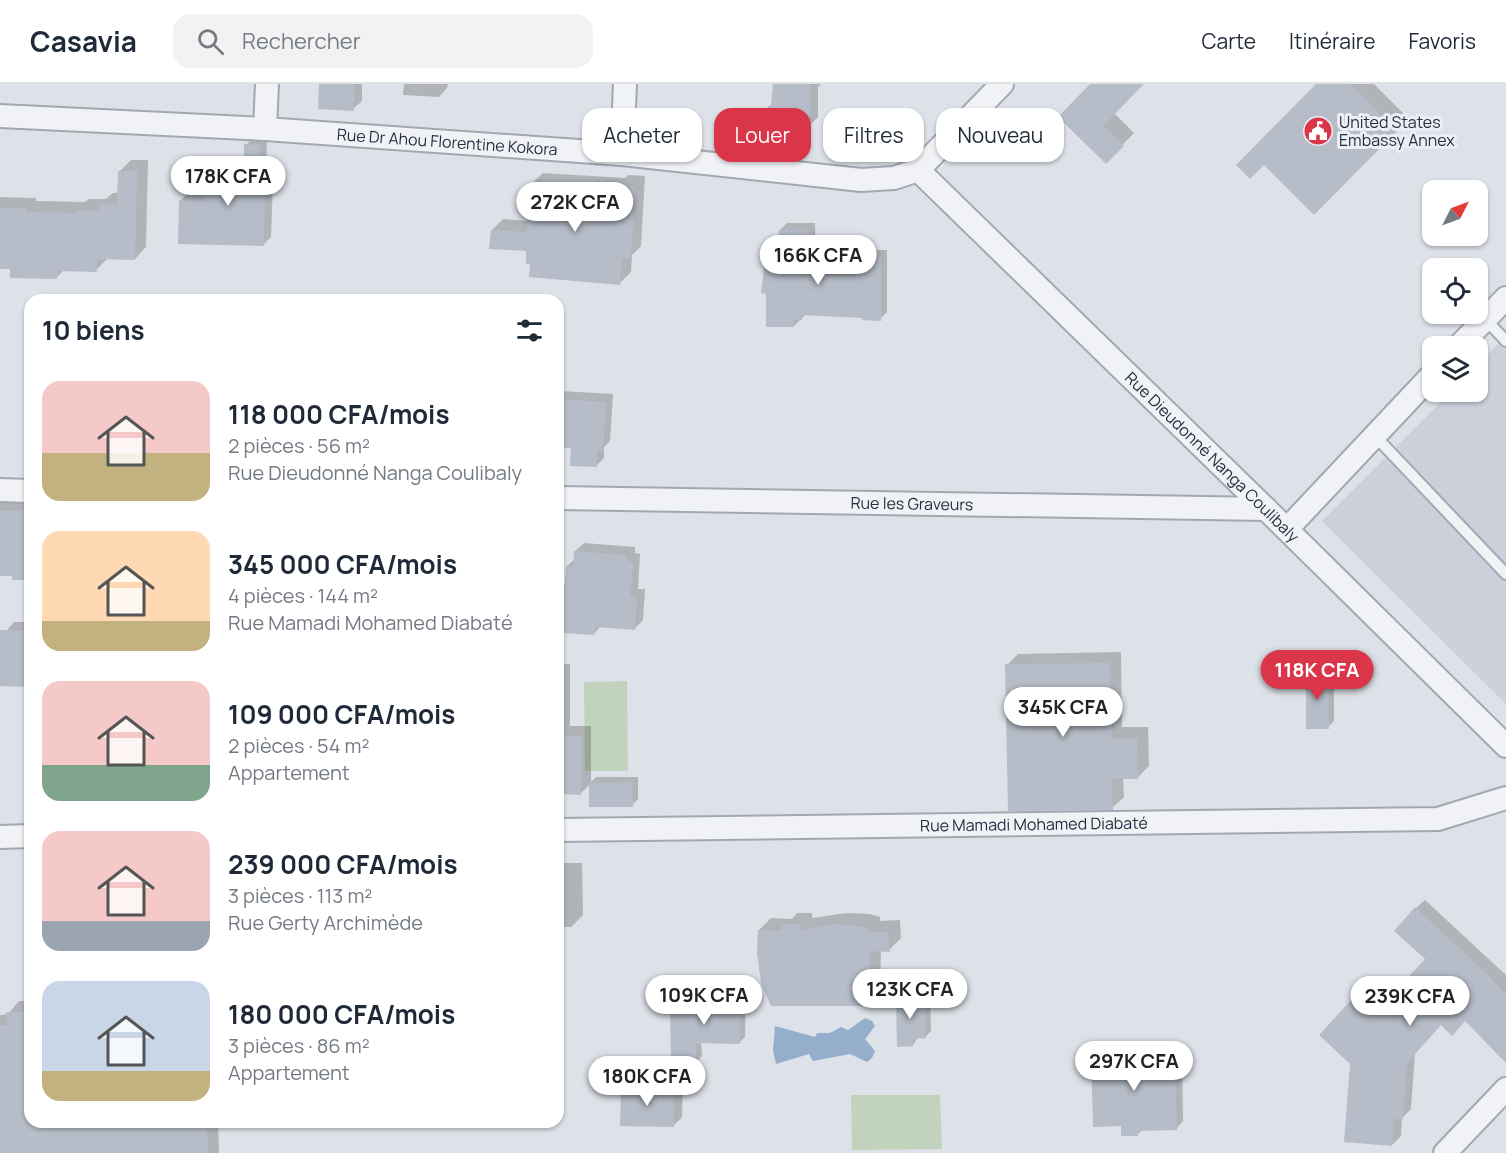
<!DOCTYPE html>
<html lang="fr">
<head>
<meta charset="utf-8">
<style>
  :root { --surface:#fff; --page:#f2f2f3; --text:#1f2937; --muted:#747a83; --line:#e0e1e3; --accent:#da3549 }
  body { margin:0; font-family:Manrope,sans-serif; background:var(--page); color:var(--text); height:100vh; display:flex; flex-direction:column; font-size:22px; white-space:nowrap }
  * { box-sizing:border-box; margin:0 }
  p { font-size:20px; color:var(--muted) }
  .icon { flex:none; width:33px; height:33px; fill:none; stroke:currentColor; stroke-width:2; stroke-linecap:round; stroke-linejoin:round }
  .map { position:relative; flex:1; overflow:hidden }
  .drawer { position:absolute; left:24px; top:210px; width:540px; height:834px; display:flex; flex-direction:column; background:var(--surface); border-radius:18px; box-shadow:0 2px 4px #0004 }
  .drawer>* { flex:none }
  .top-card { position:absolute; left:582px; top:24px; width:570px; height:54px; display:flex; gap:12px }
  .needle { width:39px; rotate:48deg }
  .buttons { position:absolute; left:1422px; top:96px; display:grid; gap:12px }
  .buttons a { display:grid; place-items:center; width:66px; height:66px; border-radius:12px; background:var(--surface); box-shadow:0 2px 4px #0004; font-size:30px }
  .price { position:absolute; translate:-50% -51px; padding:0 14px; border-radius:21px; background:#fff; color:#222; font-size:20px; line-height:39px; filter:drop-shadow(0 2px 3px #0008) }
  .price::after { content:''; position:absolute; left:50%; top:36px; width:18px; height:14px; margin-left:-9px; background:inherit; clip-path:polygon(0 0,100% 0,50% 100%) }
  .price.selected { background:var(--accent); color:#fff }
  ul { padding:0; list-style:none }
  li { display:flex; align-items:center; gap:18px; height:150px; padding:0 18px }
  li span { display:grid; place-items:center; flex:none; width:168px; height:120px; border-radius:18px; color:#555 }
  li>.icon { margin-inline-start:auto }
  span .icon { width:72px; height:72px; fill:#fffc; stroke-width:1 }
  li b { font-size:26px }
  h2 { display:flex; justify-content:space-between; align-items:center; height:72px; padding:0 18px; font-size:26px }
  .chip { padding:0 21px; border-radius:18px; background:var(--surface); box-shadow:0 2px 4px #0004; font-size:21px; line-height:54px }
  .chip.selected { background:var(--accent); color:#fff }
  header { display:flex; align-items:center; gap:36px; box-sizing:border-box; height:84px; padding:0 30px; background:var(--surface); border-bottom:2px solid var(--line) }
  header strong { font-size:28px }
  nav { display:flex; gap:33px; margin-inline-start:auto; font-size:21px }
  .search { width:420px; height:54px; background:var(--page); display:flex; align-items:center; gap:15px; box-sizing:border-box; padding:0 21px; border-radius:18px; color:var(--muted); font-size:22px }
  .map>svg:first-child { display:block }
  .built { fill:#cbd0da }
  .green { fill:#c2d3bd }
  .water { fill:#94aecc }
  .shadow { fill:#0003 }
  .building { fill:#b6bdc8 }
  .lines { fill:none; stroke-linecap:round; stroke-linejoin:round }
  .service-casing { stroke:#a2a8b2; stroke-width:14 }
  .minor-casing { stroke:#a2a8b2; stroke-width:26 }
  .service { stroke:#f0f2f6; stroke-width:10 }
  .minor { stroke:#f0f2f6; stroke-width:22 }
  .labels { text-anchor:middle; stroke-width:6; stroke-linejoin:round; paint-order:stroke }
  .poi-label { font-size:16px; fill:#252e40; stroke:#ecf0f6; text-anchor:start }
  .street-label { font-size:16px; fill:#252e40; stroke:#ecf0f6 }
</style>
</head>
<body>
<header>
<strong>Casavia</strong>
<div class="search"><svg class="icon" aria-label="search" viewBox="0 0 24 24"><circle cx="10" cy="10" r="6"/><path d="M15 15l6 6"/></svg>Rechercher</div>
<nav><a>Carte</a><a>Itinéraire</a><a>Favoris</a></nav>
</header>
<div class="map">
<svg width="1506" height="1069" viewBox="0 0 1506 1069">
  <rect width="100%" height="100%" fill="#dde1e8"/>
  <path class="built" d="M1506,252V620L1322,437L1451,308H1478V281Z"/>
  <path class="green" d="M627,597L628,687H585L584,598Z
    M851,1011H940L942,1065L852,1066Z"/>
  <path class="water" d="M865,934L872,937L875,942L865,955L875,967L872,974L867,978L850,970L813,977L809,970L776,980L773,966L775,942L815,953L817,949H830L841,943L848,946Z"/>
  <path class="shadow" d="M320,0H362V17L353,25Z
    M404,0H448L447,4L439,13L403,11Z
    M775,0H821L818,3V33L809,42L770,22L773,19Z
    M1092,0H1142L1114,29L1134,49L1106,78Z
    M1318,0H1374L1408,34L1314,129Z
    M254,53H267L266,99H273L271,153L263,161L180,117L188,109H210L215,104L216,80L224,72L246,73V61Z
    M131,76H148L146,163L135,175H107L96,186L65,185L56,194L11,184L0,183V113L36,114V117L85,118L89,115H106L113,109H119L120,87Z
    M543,89L625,94L628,91L645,92L641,162L632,171L631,188L620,199L531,179L528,166L492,146L503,135L529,137L531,100Z
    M787,139H815L816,185L857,187V172L863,166H887V228L880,235L864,232L806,230L794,242L766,185L772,178L779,179L780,146Z
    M558,264H563L561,307L613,310L610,357L604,363V374L596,382L573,363L558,362Z
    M0,418H30V495L13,490L0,491Z
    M584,459L635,463V469L640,470L638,505H645L643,536L634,545L601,542L594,550L558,547V502H566L567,482L575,475V467Z
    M14,538H30V601L0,598V554Z
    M1121,568L1122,643H1148L1149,682L1137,694H1123L1124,713L1112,724L1007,581L1018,570Z
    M558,580H570V642H591V698L596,693H638V715L632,721L590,700L581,709L562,674H558Z
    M1313,585H1334V637L1328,643L1307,591Z
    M558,779H582L583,831L571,843H558Z
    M1425,816L1506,891V973L1465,936L1441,940L1415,969L1411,1025L1402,1034L1401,1052L1392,1061L1352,979L1322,951L1376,892L1395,910L1427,875L1416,824Z
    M797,829H812V834L846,829L870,830L880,833V837L900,836L901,854L889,866H881L880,908L868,920L759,846L771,834L792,835Z
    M718,906L746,907L745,953L739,959L701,958L702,972L696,978L672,921L677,915L712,914Z
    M930,906L931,947L925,953H918L913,961L898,913L904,907Z
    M19,917H30V1038H218L219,1069H0V931L8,930Z
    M1143,962V964H1182L1183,1037L1176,1045H1143L1137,1051L1093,970L1100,963Z
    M631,995H683L682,1033L673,1042L622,1004Z"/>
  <path class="building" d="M319,0H354V27L318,25Z
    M773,0H810V43H767L768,22H771Z
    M1090,0H1144L1103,42L1124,62L1106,80L1058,33Z
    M1316,0H1350L1397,47L1314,131L1264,81L1250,95L1236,81Z
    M244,60L260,61L259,107H265L264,162L178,160L179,116L205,117V112H213L214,79L244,80Z
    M118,87H137L135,176L97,175V188L57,187V195L10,194V185H0V124H26V128L76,129V126H100V119L117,120Z
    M530,99L615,105V102L635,103L631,174H622L620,201L529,193L530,180H526V167L489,165L491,146L527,148Z
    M809,145V191L855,193V172H881V237L862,236V234L802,231V236H794V243H766V210L761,209L764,184L777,186L779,146Z
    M558,315L606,318L603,366H597V383L570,382L571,364H558Z
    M30,426V496H12V492H0V427Z
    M574,467L627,471V477L633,478L630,513H637L635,546L595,543L594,551L561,549L566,482H573Z
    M0,546L30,547V603L0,602Z
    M1110,579L1112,654H1137L1138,695H1112L1113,726L1008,727L1005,580Z
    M1306,590H1329V645H1306Z
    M558,652H581V711L561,710V675H558Z
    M632,698L633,723H589V699Z
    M1415,823L1486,889L1506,910V979L1465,937L1452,952L1441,941L1407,979L1403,1035H1394L1392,1062L1344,1058L1350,980L1319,951L1366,900L1385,918L1425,875L1394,847Z
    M784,840H801L800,846L833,840L857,842L868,844L869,848H888L890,868L870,867L868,922H771L761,899L757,868L758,846H780Z
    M710,911L741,912L740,960L696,959V979L671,980L670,920L710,919Z
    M925,912L926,954L913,955V962L897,963L896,913Z
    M6,928H30V1038H207L208,1069H0V941H7Z
    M1136,968V971L1175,970L1177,1046L1138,1047V1052H1121V1042L1093,1043L1091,970Z
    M621,1003L674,1004V1043L620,1042Z"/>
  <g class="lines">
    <g class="service-casing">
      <path id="service" d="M1485,235L1506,257
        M1375,352L1506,490"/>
    </g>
    <g class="minor-casing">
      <g id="minor">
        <path id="s1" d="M0,32L265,45L622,70L861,96L894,94L918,86L1002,0"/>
        <path d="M265,45L267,0"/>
        <path d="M622,70L625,0"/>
        <path id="s2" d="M918,86L1266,425L1506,662"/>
        <path d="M1459,262L1506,214"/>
        <path d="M0,406L30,407"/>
        <path id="s3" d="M558,414L1266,425"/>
        <path d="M1287,445L1432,291"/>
        <path id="s4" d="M558,746L1438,735L1506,714"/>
        <path d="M0,753L30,752"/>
        <path d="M1445,1069L1506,1005"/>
      </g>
    </g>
    <use href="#service" class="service"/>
    <use href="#minor" class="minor"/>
  </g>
  <defs>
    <g id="civic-disc" transform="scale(1.5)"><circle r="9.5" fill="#da3549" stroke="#ecf0f6"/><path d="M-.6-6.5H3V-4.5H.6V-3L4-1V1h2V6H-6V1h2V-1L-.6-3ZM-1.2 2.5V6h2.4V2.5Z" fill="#fff"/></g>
  </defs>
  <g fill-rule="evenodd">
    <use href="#civic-disc" x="1318" y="47"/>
  </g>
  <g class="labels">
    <g class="poi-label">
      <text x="1339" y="44">United States<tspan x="1339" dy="18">Embassy Annex</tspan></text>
    </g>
    <g class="street-label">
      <text dy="6" stroke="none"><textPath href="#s1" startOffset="448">Rue Dr Ahou Florentine Kokora</textPath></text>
      <text dy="6" stroke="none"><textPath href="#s2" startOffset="411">Rue Dieudonné Nanga Coulibaly</textPath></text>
      <text dy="6" stroke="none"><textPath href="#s3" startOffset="354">Rue les Graveurs</textPath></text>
      <text dy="6" stroke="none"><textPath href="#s4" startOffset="476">Rue Mamadi Mohamed Diabaté</textPath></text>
    </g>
  </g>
</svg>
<div class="buttons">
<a><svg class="needle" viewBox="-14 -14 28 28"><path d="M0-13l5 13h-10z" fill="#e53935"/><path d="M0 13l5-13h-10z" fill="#747a83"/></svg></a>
<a><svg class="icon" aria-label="locate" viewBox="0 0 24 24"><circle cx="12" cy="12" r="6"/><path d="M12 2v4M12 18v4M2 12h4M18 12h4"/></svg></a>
<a><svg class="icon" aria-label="layers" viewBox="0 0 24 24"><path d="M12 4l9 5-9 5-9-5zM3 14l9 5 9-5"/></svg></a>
</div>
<b class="price" style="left:228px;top:123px">178K CFA</b>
<b class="price" style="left:575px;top:149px">272K CFA</b>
<b class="price" style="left:818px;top:202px">166K CFA</b>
<b class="price selected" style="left:1317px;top:617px">118K CFA</b>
<b class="price" style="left:1063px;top:654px">345K CFA</b>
<b class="price" style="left:910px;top:936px">123K CFA</b>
<b class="price" style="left:704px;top:942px">109K CFA</b>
<b class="price" style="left:1410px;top:943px">239K CFA</b>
<b class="price" style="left:1134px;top:1008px">297K CFA</b>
<b class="price" style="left:647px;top:1023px">180K CFA</b>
<div class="top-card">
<a class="chip">Acheter</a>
<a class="chip selected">Louer</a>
<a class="chip">Filtres</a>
<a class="chip">Nouveau</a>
</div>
<section class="drawer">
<h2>10 biens<svg class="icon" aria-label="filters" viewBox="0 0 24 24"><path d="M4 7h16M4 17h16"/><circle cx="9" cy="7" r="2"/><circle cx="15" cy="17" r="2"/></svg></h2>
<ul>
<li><span style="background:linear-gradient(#f6c9c9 60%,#c2b280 0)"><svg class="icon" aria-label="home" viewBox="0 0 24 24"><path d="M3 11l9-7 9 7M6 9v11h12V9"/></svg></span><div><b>118 000 CFA/mois</b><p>2 pièces · 56 m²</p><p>Rue Dieudonné Nanga Coulibaly</p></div></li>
<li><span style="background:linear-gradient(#ffd9b3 75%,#c2b280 0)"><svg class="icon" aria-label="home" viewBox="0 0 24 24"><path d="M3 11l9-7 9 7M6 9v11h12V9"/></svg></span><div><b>345 000 CFA/mois</b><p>4 pièces · 144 m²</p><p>Rue Mamadi Mohamed Diabaté</p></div></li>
<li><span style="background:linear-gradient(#f6c9c9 70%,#7fa58c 0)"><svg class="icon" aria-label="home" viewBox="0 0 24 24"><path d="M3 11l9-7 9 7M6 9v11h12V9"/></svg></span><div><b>109 000 CFA/mois</b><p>2 pièces · 54 m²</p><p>Appartement</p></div></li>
<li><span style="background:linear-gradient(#f6c9c9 75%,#9aa5b1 0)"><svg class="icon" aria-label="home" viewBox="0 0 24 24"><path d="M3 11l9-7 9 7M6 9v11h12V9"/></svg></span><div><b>239 000 CFA/mois</b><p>3 pièces · 113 m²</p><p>Rue Gerty Archimède</p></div></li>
<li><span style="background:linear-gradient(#c9d6e8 75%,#c2b280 0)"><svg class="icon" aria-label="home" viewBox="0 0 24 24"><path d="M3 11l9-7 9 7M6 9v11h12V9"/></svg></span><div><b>180 000 CFA/mois</b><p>3 pièces · 86 m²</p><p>Appartement</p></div></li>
</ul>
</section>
</div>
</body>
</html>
